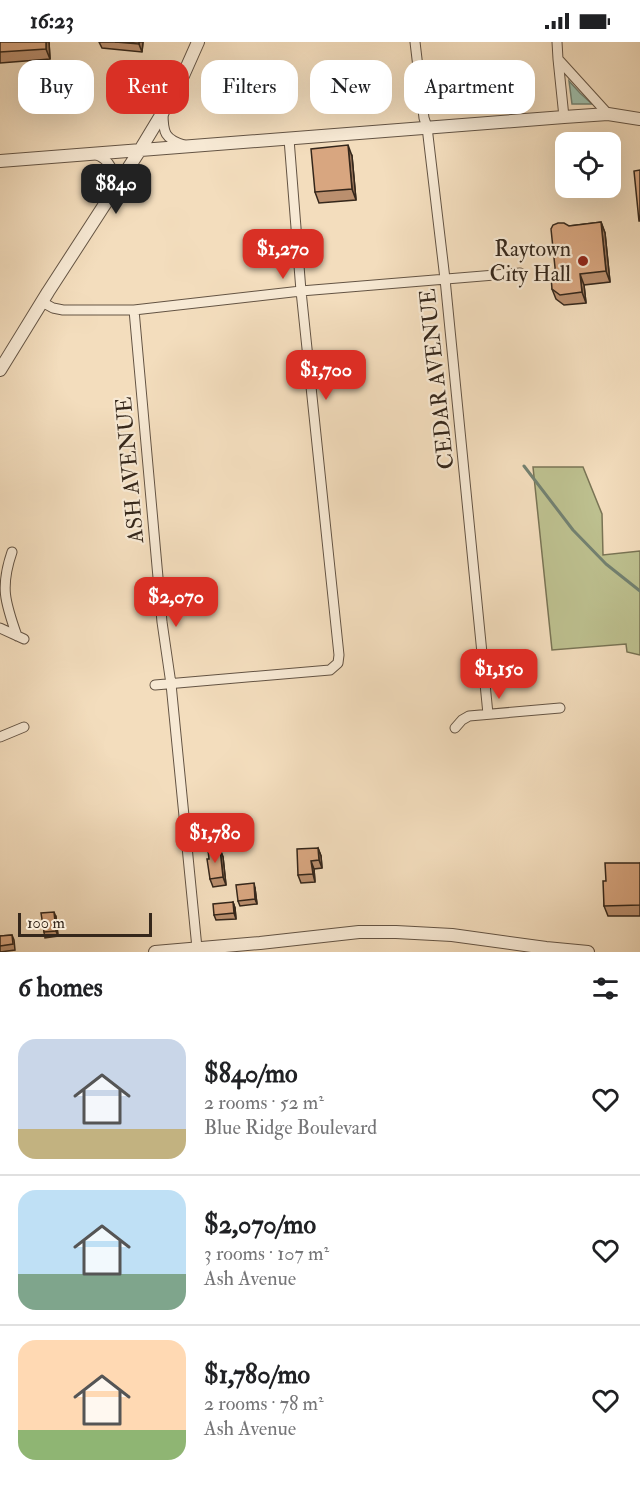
<!DOCTYPE html>
<html lang="en">
<head>
<meta charset="utf-8">
<style>
  :root { --surface:#fff; --page:#f6f6f6; --text:#202124; --muted:#757577; --line:#e0e0e0; --accent:#d93025 }
  body { margin:0; font-family:"IM FELL Double Pica",serif; background:var(--page); color:var(--text); height:100vh; display:flex; flex-direction:column; font-size:22px; white-space:nowrap }
  * { box-sizing:border-box; margin:0 }
  p { font-size:20px; color:var(--muted) }
  .icon { flex:none; width:33px; height:33px; fill:none; stroke:currentColor; stroke-width:2; stroke-linecap:round; stroke-linejoin:round }
  .map { position:relative; height:910px; overflow:hidden }
  .details { display:flex; flex-direction:column; background:var(--surface); flex:1 }
  .details>* { flex:none }
  .banner { position:absolute; left:18px; top:18px; width:604px; height:54px; display:flex; gap:12px }
  .controls { position:absolute; left:555px; top:90px; display:grid; gap:12px }
  .controls a { display:grid; place-items:center; width:66px; height:66px; border-radius:12px; background:var(--surface); box-shadow:0 6px 24px #0002; font-size:30px }
  .scale { position:absolute; left:18px; bottom:15px; width:134px; box-sizing:border-box; padding-left:6px; border:3px solid #35271b; border-top:0; font-size:16px; line-height:21px; white-space:nowrap; color:#35271b; -webkit-text-stroke:4px #f7e9d4; paint-order:stroke }
  .price { position:absolute; translate:-50% -51px; padding:0 14px; border-radius:12px; background:var(--accent); color:#fff; font-size:20px; line-height:39px; filter:drop-shadow(0 2px 3px #0008) }
  .price::after { content:''; position:absolute; left:50%; top:36px; width:18px; height:14px; margin-left:-9px; background:inherit; clip-path:polygon(0 0,100% 0,50% 100%) }
  .price.selected { background:#222; color:#fff }
  ul { padding:0; list-style:none }
  li { display:flex; align-items:center; gap:18px; height:150px; padding:0 18px }
  li+li { border-top:2px solid var(--line) }
  li span { display:grid; place-items:center; flex:none; width:168px; height:120px; border-radius:18px; color:#555 }
  li>.icon { margin-inline-start:auto }
  span .icon { width:72px; height:72px; fill:#fffc; stroke-width:1 }
  li b { font-size:26px }
  h2 { display:flex; justify-content:space-between; align-items:center; height:72px; padding:0 18px; font-size:26px }
  .chip { padding:0 21px; border-radius:18px; background:var(--surface); box-shadow:0 6px 24px #0002; font-size:21px; line-height:54px }
  .chip.selected { background:var(--accent); color:#fff }
  .status { display:flex; justify-content:space-between; align-items:center; height:42px; padding:0 30px; background:var(--surface); direction:ltr }
  .status svg { height:16px; fill:currentColor }
  .map>svg:first-child { display:block }
  .green { fill:#bdc08f; stroke:#797455; stroke-width:1.5 }
  .water { fill:#9dbdaa; stroke:#738171; stroke-width:1.5 }
  .lines { fill:none; stroke-linecap:round; stroke-linejoin:round }
  .stream { stroke:#738171; stroke-width:3 }
  .minor-casing { stroke:#645444; stroke-width:11 }
  .tertiary-casing { stroke:#645444; stroke-width:14 }
  .minor { stroke:#f7e9d4; stroke-width:9 }
  .tertiary { stroke:#f7e9d4; stroke-width:12 }
  .wall { fill:#ba8f6e; stroke:#35271b; stroke-width:1.5 }
  .shaded-wall { fill:#97745a; stroke:#35271b; stroke-width:1.5 }
  .building { fill:#d8a680; stroke:#35271b; stroke-width:1.5 }
  .poi-dot { fill:#8f2418; stroke:#f7e9d4; stroke-width:2 }
  .labels { text-anchor:middle; stroke-width:4.5; stroke-linejoin:round; paint-order:stroke }
  .poi-label { font-size:22px; fill:#35271b; stroke:#f7e9d4; text-anchor:end }
  .street-label { font-size:22px; fill:#35271b; stroke:#f7e9d4 }
</style>
</head>
<body>
<div class="status"><b>16:23</b><svg viewBox="0 0 49 12"><path d="M0 12V9h3v3zM5 12V6h3v6zM10 12V3h3v9zM15 12V0h3v12zM26 1h20v11H26zM47 4h2v5h-2z"/></svg></div>
<div class="map">
<svg width="640" height="910" viewBox="0 0 640 910">
  <rect width="100%" height="100%" fill="#f3ddbd"/>
  <filter id="stains"><feTurbulence type="fractalNoise" baseFrequency=".00333" numOctaves="4"/><feColorMatrix values="0 0 0 0 .2 0 0 0 0 .09 0 0 0 0 .02 0 0 0 .5 -.17"/></filter>
  <radialGradient id="worn" r=".72"><stop offset=".6" stop-color="#630" stop-opacity="0"/><stop offset="1" stop-color="#630" stop-opacity=".3"/></radialGradient>
  <path class="green" d="M533,425H583L602,472L603,513L640,509V613L627,610L626,602L552,608Z"/>
  <path class="water" d="M569,39L580,51L592,62H572Z"/>
  <g class="lines">
    <path class="stream" d="M524,424L573,488L606,522L640,549"/>
    <g class="minor-casing">
      <path id="minor" d="M415,0L424,76L427,85L445,237L488,672
        M557,0L558,17L608,72
        M558,17L564,75
        M163,71C163,91 165,97 184,103
        M95,112C112,119 114,129 115,146
        M42,260L53,266L63,268H134L301,249L520,231
        M134,268L162,580L171,642L197,906
        M12,510C0,545 5,560 17,594
        M0,586L24,597
        M155,643L330,628L338,621L339,613L301,249L289,97
        M455,686L462,678L469,674L560,666
        M0,695L24,685"/>
    </g>
    <g class="tertiary-casing">
      <path id="tertiary" d="M0,119L564,75L608,72L640,77
        M0,328L48,250L140,108L178,45L198,0
        M155,910L260,901L359,890H396L452,893L546,906L588,910"/>
    </g>
    <use href="#minor" class="minor"/>
    <use href="#tertiary" class="tertiary"/>
  </g>
  <path class="wall" d="M0,0H49L50,17L0,21Z
    M99,0H143L142,10L102,6Z
    M204,40L231,46L227,55L206,45Z
    M352,114L356,158L319,161L315,150Z
    M601,180L605,191L610,240L584,243L586,261L564,263L556,257L552,247L556,235L569,184Z
    M318,806L321,814L322,826L314,827L315,840L301,841L298,833Z
    M220,807L223,815L226,843L213,845L210,837L209,817Z
    M640,821V874H608L604,864L606,839Z
    M255,846L257,862L240,864L238,859Z
    M233,860L235,866L236,877L216,878L214,873Z
    M56,875L58,894L45,896L44,890Z
    M12,893L14,898L15,908L0,910V894Z"/>
  <path class="shaded-wall" d="M46,0H49L50,17L46,7Z
    M139,0H143L142,10L139,2Z
    M230,41L231,46L227,55L225,50Z
    M348,103L352,114L356,158L352,147Z
    M601,180L605,191L610,240L606,229Z
    M580,232L584,243L586,261L582,250Z
    M318,806L321,814L322,826L319,818Z
    M220,807L223,815L226,843L223,835Z
    M311,819L314,827L315,840L313,832Z
    M254,841L255,846L257,862L255,857Z
    M233,860L235,866L236,877L234,871Z
    M54,870L56,875L58,894L56,889Z"/>
  <path class="building" d="M0,0H46V7L0,10Z
    M115,0H139V2Z
    M212,32L230,41L225,50L204,40L208,34L210,35Z
    M348,103L352,147L315,150L311,107Z
    M640,128V179H639L634,129Z
    M601,180L606,229L580,232L582,250L560,253L552,247L551,235H556L551,187L553,183L558,181H564L569,184Z
    M318,806L319,818L311,819L313,832L298,833L297,807Z
    M220,807L223,835L210,837L207,817H209L208,808Z
    M605,821H640V863L604,864L603,839H606Z
    M254,841L255,857L238,859L236,843Z
    M233,860L234,871L214,873L213,862Z
    M54,870L56,889L44,890L41,871Z
    M12,893L13,902L0,904V894Z"/>
  <circle class="poi-dot" cx="583" cy="219" r="6"/>
  <g class="labels">
    <g class="poi-label">
      <text x="571" y="214">Raytown<tspan x="571" dy="25">City Hall</tspan></text>
    </g>
    <g class="street-label">
      <text transform="translate(436 337) rotate(-96)" y="8">CEDAR AVENUE</text>
      <text transform="translate(129 428) rotate(-95)" y="8">ASH AVENUE</text>
    </g>
  </g>
  <rect width="100%" height="100%" filter="url(#stains)"/>
  <rect width="100%" height="100%" fill="url(#worn)"/>
</svg>
<div class="controls">
<a><svg class="icon" aria-label="locate" viewBox="0 0 24 24"><circle cx="12" cy="12" r="6"/><path d="M12 2v4M12 18v4M2 12h4M18 12h4"/></svg></a>
</div>
<div class="scale">100 m</div>
<b class="price selected" style="left:116px;top:173px">$840</b>
<b class="price" style="left:283px;top:238px">$1,270</b>
<b class="price" style="left:326px;top:359px">$1,700</b>
<b class="price" style="left:176px;top:586px">$2,070</b>
<b class="price" style="left:499px;top:658px">$1,150</b>
<b class="price" style="left:215px;top:822px">$1,780</b>
<div class="banner">
<a class="chip">Buy</a>
<a class="chip selected">Rent</a>
<a class="chip">Filters</a>
<a class="chip">New</a>
<a class="chip">Apartment</a>
</div>
</div>
<section class="details">
<h2>6 homes<svg class="icon" aria-label="filters" viewBox="0 0 24 24"><path d="M4 7h16M4 17h16"/><circle cx="9" cy="7" r="2"/><circle cx="15" cy="17" r="2"/></svg></h2>
<ul>
<li><span style="background:linear-gradient(#c9d6e8 75%,#c2b280 0)"><svg class="icon" aria-label="home" viewBox="0 0 24 24"><path d="M3 11l9-7 9 7M6 9v11h12V9"/></svg></span><div><b>$840/mo</b><p>2 rooms · 52 m²</p><p>Blue Ridge Boulevard</p></div><svg class="icon" aria-label="heart" viewBox="0 0 24 24"><path d="M12 20l-8-8c-3-5 5-10 8-4 3-6 11-1 8 4z"/></svg></li>
<li><span style="background:linear-gradient(#bfe0f5 70%,#7fa58c 0)"><svg class="icon" aria-label="home" viewBox="0 0 24 24"><path d="M3 11l9-7 9 7M6 9v11h12V9"/></svg></span><div><b>$2,070/mo</b><p>3 rooms · 107 m²</p><p>Ash Avenue</p></div><svg class="icon" aria-label="heart" viewBox="0 0 24 24"><path d="M12 20l-8-8c-3-5 5-10 8-4 3-6 11-1 8 4z"/></svg></li>
<li><span style="background:linear-gradient(#ffd9b3 75%,#8fb573 0)"><svg class="icon" aria-label="home" viewBox="0 0 24 24"><path d="M3 11l9-7 9 7M6 9v11h12V9"/></svg></span><div><b>$1,780/mo</b><p>2 rooms · 78 m²</p><p>Ash Avenue</p></div><svg class="icon" aria-label="heart" viewBox="0 0 24 24"><path d="M12 20l-8-8c-3-5 5-10 8-4 3-6 11-1 8 4z"/></svg></li>
</ul>
</section>
</body>
</html>
